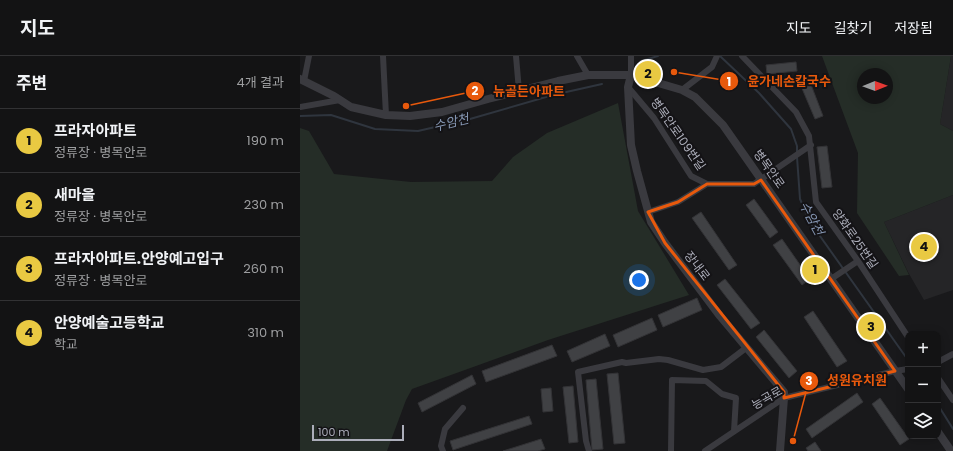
<!DOCTYPE html>
<html lang="ko">
<meta charset="utf-8">
<style>
:root{--surface:#131314;--page:#202022;--text:#f1f3f6;--muted:#9d9ea0;--line:#323234;--accent:#e9c942}
body{margin:0;font-family:Poppins,"Noto Sans KR",sans-serif;background:var(--page);color:var(--text)}
.controls{position:absolute;right:12px;bottom:12px;display:grid;overflow:hidden;border-radius:8px;box-shadow:0 2px 10px #0003}
.controls button{width:36px;height:36px;display:grid;place-items:center;padding:0;border:0;border-bottom:1px solid var(--line);background:var(--surface);color:var(--text);font:20px sans-serif}
.compass{position:absolute;left:557px;top:12px;width:36px;height:36px;border-radius:50%;background:var(--surface);box-shadow:0 2px 10px #0003;rotate:89deg}
.scale{position:absolute;left:12px;bottom:10px;width:92px;box-sizing:border-box;padding-left:4px;border:2px solid #acaeba;border-top:0;font-size:11px;line-height:14px;white-space:nowrap;color:#acaeba;-webkit-text-stroke:3px #141316;paint-order:stroke}
.you{position:absolute;left:339px;top:224px;width:14px;height:14px;margin:-10px;border:3px solid #fff;border-radius:50%;background:#1a73e8;box-shadow:0 0 0 6px #1a73e833}
.badge{display:grid;place-items:center;width:26px;height:26px;border-radius:50%;background:var(--accent);color:#111;font-size:13px;font-weight:700}
.pin{position:absolute;translate:-50% -50%;border:2px solid #fff;box-shadow:0 1px 4px #0006}
.list{margin:0;padding:0;list-style:none}
h2{display:flex;justify-content:space-between;align-items:center;height:52px;margin:0;padding:0 16px;font-size:17px}
h2 small{font-size:13px;font-weight:400;color:var(--muted)}
.list li{display:grid;grid-template-columns:26px 1fr auto;gap:12px;align-items:center;box-sizing:border-box;height:64px;padding:0 16px;border-top:1px solid var(--line)}
.list b{display:block;font-size:15px;white-space:nowrap}
.list p{margin:0;font-size:13px;white-space:nowrap;color:var(--muted)}
.list em{font-size:13px;font-style:normal;color:var(--muted)}
.icon{flex:none;width:22px;height:22px;fill:none;stroke:currentColor;stroke-width:2;stroke-linecap:round;stroke-linejoin:round}
.map{position:relative;flex:none;width:653px;height:395px;overflow:hidden}
header{display:flex;align-items:center;gap:24px;box-sizing:border-box;height:56px;padding:0 20px;background:var(--surface);border-bottom:1px solid var(--line)}
header strong{font-size:19px}
nav{display:flex;gap:22px;margin-inline-start:auto;font-size:14px}
main{display:flex}
aside{flex:1;background:var(--surface)}
.map>svg:first-child{display:block}
.built{fill:#252527}
.green{fill:#252d27;fill-rule:evenodd}
.lines{fill:none;stroke-linecap:round;stroke-linejoin:round}
.stream{stroke:#2f353e;stroke-width:2}
.building{fill:#404144;stroke:#333336}
.minor{stroke:#3a3a3f;stroke-width:6}
.tertiary{stroke:#3a3a3f;stroke-width:8}
.marked{fill:none;stroke:#e8590c;stroke-width:3;stroke-linejoin:round}
.labels{text-anchor:middle;stroke-width:4;stroke-linejoin:round;paint-order:stroke}
.street-label{font-size:12px;fill:#acaeba;stroke:#141316}
.water-label{font-size:13px;font-style:italic;fill:#8596b2;stroke:#141316}
.leader{fill:none;stroke:#e8590c;stroke-width:1.5}
.callout-dot{fill:#e8590c;stroke:#141316;stroke-width:1.5}
.mark-label{font-size:12px;text-anchor:middle;font-weight:bold;fill:#fff}
.callout-label{font-size:13px;text-anchor:middle;font-weight:bold;fill:#e8590c;stroke:#141316;stroke-width:4;stroke-linejoin:round;paint-order:stroke}
</style>
<header>
<strong>지도</strong>
<nav><a>지도</a><a>길찾기</a><a>저장됨</a></nav>
</header>
<main>
<aside>
<h2>주변<small>4개 결과</small></h2>
<ul class="list">
<li><span class="badge">1</span><div><b>프라자아파트</b><p>정류장 · 병목안로</p></div><em>190 m</em></li>
<li><span class="badge">2</span><div><b>새마을</b><p>정류장 · 병목안로</p></div><em>230 m</em></li>
<li><span class="badge">3</span><div><b>프라자아파트.안양예고입구</b><p>정류장 · 병목안로</p></div><em>260 m</em></li>
<li><span class="badge">4</span><div><b>안양예술고등학교</b><p>학교</p></div><em>310 m</em></li>
</ul>
</aside>
<div class="map">
<svg width="653" height="395" viewBox="0 0 653 395">
<rect width="100%" height="100%" fill="#19191b"/>
<path class="built" d="M 651,0 L 653,0 L 653,75 L 640,68 Z
M 653,139 L 653,234 L 624,244 L 608,216 L 584,166 Z"/>
<path class="green" d="M 522,0 L 651,0 L 640,68 L 653,75 L 653,139 L 584,166 L 609,219 L 599,220 L 557,157 L 558,97 ZM 563,18 L 587,18 L 587,42 L 563,42 Z
M 318,47 L 338,155 L 389,239 L 248,284 L 112,333 L 106,344 L 87,395 L 0,395 L 0,72 L 9,75 L 34,118 L 111,126 L 192,125 L 213,101 L 247,77 Z"/>
<g class="lines">
<path class="stream" d="M 420,0 L 459,37 L 491,73 L 497,90 L 497,96
M 341,5 L 358,0
M 0,60 L 31,59 L 75,73 L 118,75 L 170,63 L 253,39 L 302,28
M 497,101 L 500,143 L 510,166 L 608,304
M 638,349 L 653,373"/>
</g>
<path class="building" d="M 496,6 L 497,15 L 467,18 L 466,9 Z
M 510,26 L 523,60 L 515,63 L 501,30 Z
M 527,90 L 532,131 L 522,132 L 517,91 Z
M 454,143 L 478,176 L 470,182 L 446,149 Z
M 401,156 L 437,209 L 429,214 L 392,162 Z
M 482,183 L 510,223 L 502,229 L 473,189 Z
M 425,223 L 460,267 L 451,273 L 417,229 Z
M 397,242 L 402,254 L 363,271 L 358,259 Z
M 513,255 L 547,305 L 537,311 L 504,261 Z
M 352,262 L 357,274 L 318,291 L 313,279 Z
M 464,274 L 497,315 L 489,322 L 456,281 Z
M 305,278 L 310,290 L 272,306 L 267,295 Z
M 252,289 L 257,300 L 186,326 L 182,315 Z
M 318,317 L 325,387 L 314,388 L 307,318 Z
M 172,319 L 176,328 L 122,356 L 118,347 Z
M 296,323 L 303,393 L 292,394 L 286,324 Z
M 273,330 L 278,386 L 269,387 L 263,331 Z
M 251,332 L 253,355 L 243,356 L 241,333 Z
M 557,337 L 563,346 L 512,382 L 506,373 Z
M 580,342 L 609,383 L 600,389 L 572,348 Z
M 229,360 L 232,368 L 153,394 L 150,385 Z
M 241,383 L 245,393 L 238,395 L 203,395 Z
M 515,386 L 521,395 L 508,395 L 506,392 Z"/>
<g class="lines">
<path class="minor" d="M 83,0 L 86,59
M 216,0 L 219,35
M 277,0 L 288,19
M 442,0 L 496,56 L 509,80 L 516,146 L 558,205 L 608,281
M 331,19 L 331,0
M 4,25 L 9,0
M 328,31 L 354,62 L 391,120 L 407,128 L 454,128 L 511,89
M 382,34 L 412,11 L 417,0
M 0,51 L 40,44
M 348,156 L 378,146 L 407,128
M 531,223 L 558,205
M 638,306 L 653,298
M 638,322 L 653,344
M 143,395 L 141,390 L 145,373 L 163,352
M 289,395 L 286,385 L 278,316 L 322,306 L 326,307 L 359,303 L 368,304 L 403,314 L 421,311 L 446,292
M 371,395 L 372,324 L 406,325 L 422,338 L 436,342 L 434,375
M 405,395 L 484,342 L 595,315 L 608,313"/>
<path class="tertiary" d="M 331,19 L 328,31 L 331,89 L 337,115 L 351,166 L 365,187 L 420,260 L 484,336 L 484,342 L 480,395
M 0,23 L 34,40 L 51,51 L 86,59 L 110,60 L 142,56 L 188,43 L 258,25 L 288,19 L 331,19 L 382,34 L 395,41 L 423,69 L 608,333
M 638,376 L 651,395"/>
</g>
<path class="marked" d="M 461,124 L 595,315 L 484,342 L 484,336 L 365,187 L 348,156 L 378,146 L 407,128 L 454,128 Z"/>
<g class="labels">
<g class="street-label">
<text transform="translate(378 78) rotate(55)" y="4">병목안로109번길</text>
<text transform="translate(469 113) rotate(55)" y="4">병목안로</text>
<text transform="translate(555 183) rotate(55)" y="4">양화로25번길</text>
<text transform="translate(397 210) rotate(53)" y="4">장내로</text>
<text transform="translate(467 342) rotate(-30)" y="4">능곡로</text>
</g>
<g class="water-label">
<text transform="translate(151 66) rotate(-14)" y="5">수암천</text>
<text transform="translate(512 162) rotate(62)" y="5">수암천</text>
</g>
</g>
<path class="leader" d="M374 16L429 25M106 50L175 35M493 385L509 325"/>
<g class="callout-dot">
<circle cx="374" cy="16" r="4"/>
<circle cx="106" cy="50" r="4"/>
<circle cx="493" cy="385" r="4"/>
<circle cx="429" cy="25" r="10"/>
<circle cx="175" cy="35" r="10"/>
<circle cx="509" cy="325" r="10"/>
</g>
<g class="mark-label">
<text x="429" y="30">1</text>
<text x="175" y="39">2</text>
<text x="509" y="329">3</text>
</g>
<g class="callout-label">
<text x="489" y="30">윤가네손칼국수</text>
<text x="229" y="40">뉴골든아파트</text>
<text x="557" y="329">성원유치원</text>
</g>
</svg>
<div class="controls">
<button>+</button>
<button>−</button>
<button><svg class="icon" aria-label="layers" viewBox="0 0 24 24"><path d="M12 4l9 5-9 5-9-5zM3 14l9 5 9-5"/></svg></button>
</div>
<svg class="compass" viewBox="-18 -18 36 36"><path d="M0-13l5 13h-10z" fill="#e53935"/><path d="M0 13l5-13h-10z" fill="#9d9ea0"/></svg>
<div class="scale">100 m</div>
<div class="you"></div>
<div class="pin badge" style="left:515px;top:214px">1</div>
<div class="pin badge" style="left:348px;top:18px">2</div>
<div class="pin badge" style="left:571px;top:271px">3</div>
<div class="pin badge" style="left:624px;top:191px">4</div>
</div>
</main>
